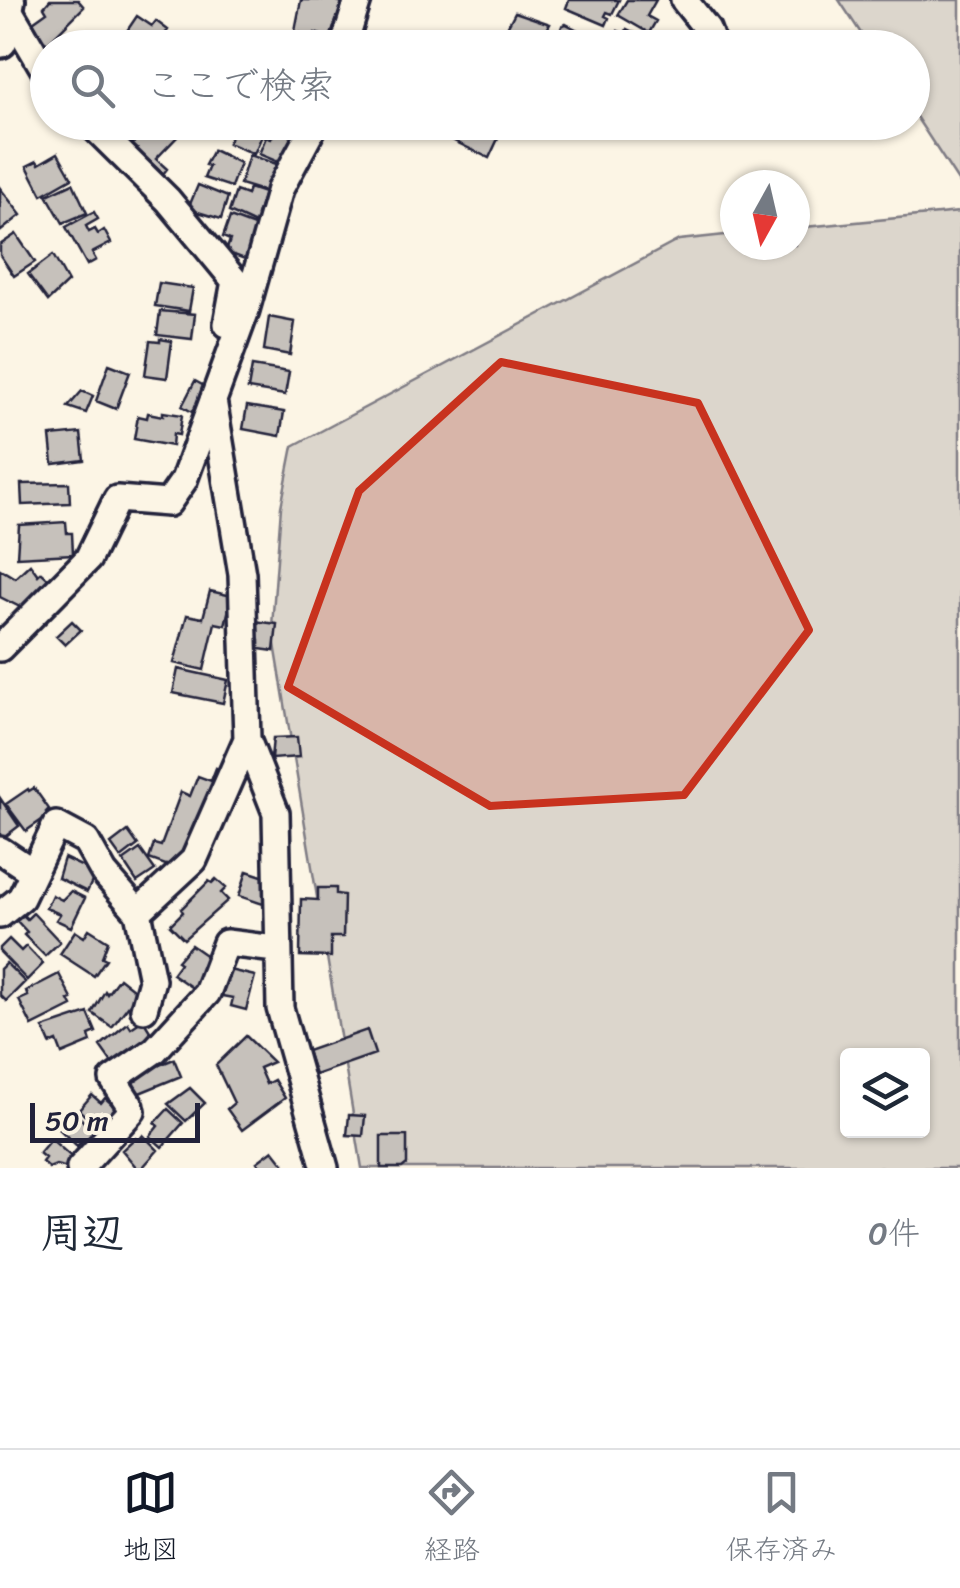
<!DOCTYPE html>
<html lang="ja">
<meta charset="utf-8">
<style>
:root{--surface:#fff;--page:#f6f6f7;--text:#1f2937;--muted:#747a83;--line:#e0e1e3;--accent:#111827}
body{margin:0;font-family:Sriracha,"Klee One",sans-serif;background:var(--page);color:var(--text)}
.controls{position:absolute;right:30px;bottom:30px;display:grid;overflow:hidden;border-radius:10px;box-shadow:0 2px 8px #0004}
.controls button{width:90px;height:90px;display:grid;place-items:center;padding:0;border:0;border-bottom:2px solid var(--line);background:var(--surface);color:var(--text);font:50px sans-serif}
.compass{position:absolute;left:720px;top:170px;width:90px;height:90px;border-radius:50%;background:var(--surface);box-shadow:0 2px 8px #0004;rotate:188deg}
.scale{position:absolute;left:30px;bottom:25px;width:170px;box-sizing:border-box;padding-left:10px;border:5px solid #22223b;border-top:0;font-size:28px;line-height:35px;white-space:nowrap;color:#22223b;-webkit-text-stroke:8px #fcf5e5;paint-order:stroke}
.list{margin:0;padding:0;list-style:none}
h2{display:flex;justify-content:space-between;align-items:center;height:130px;margin:0;padding:0 40px;font-size:42px}
h2 small{font-size:32px;font-weight:400;color:var(--muted)}
.icon{flex:none;width:55px;height:55px;fill:none;stroke:currentColor;stroke-width:2;stroke-linecap:round;stroke-linejoin:round}
.map{position:relative;flex:none;width:960px;height:1168px;overflow:hidden}
.search{position:absolute;background:var(--surface);box-shadow:0 2px 8px #0004;left:30px;right:30px;top:30px;height:110px;display:flex;align-items:center;gap:25px;box-sizing:border-box;padding:0 35px;border-radius:55px;color:var(--muted);font-size:38px}
.sheet{height:280px;background:var(--surface)}
nav{display:flex;justify-content:space-around;align-items:center;box-sizing:border-box;height:140px;border-top:2px solid var(--line);background:var(--surface);font-size:28px;color:var(--muted)}
nav a{display:grid;justify-items:center;gap:5px}
nav .on{color:var(--accent)}
.map>svg:first-child{display:block}
.green{fill:#dcd6cc;stroke:#7f7c84;stroke-width:2.5;fill-rule:evenodd}
.building{fill:#c6c1bb;stroke:#22223b;stroke-width:2.5}
.lines{fill:none;stroke-linecap:round;stroke-linejoin:round}
.minor-casing{stroke:#22223b;stroke-width:32}
.major-casing{stroke:#22223b;stroke-width:40}
.minor{stroke:#fcf5e5;stroke-width:25}
.major{stroke:#fcf5e5;stroke-width:32}
.marked{fill:#c8321e;fill-opacity:0.2;stroke:#c8321e;stroke-width:8;stroke-linejoin:round}
</style>
<div class="map">
<svg width="960" height="1168" viewBox="0 0 960 1168">
<rect width="100%" height="100%" fill="#fcf5e5"/>
<filter id="ink" filterUnits="userSpaceOnUse"><feTurbulence type="fractalNoise" baseFrequency=".01" numOctaves="2"/><feDisplacementMap in="SourceGraphic" scale="20" xChannelSelector="R" yChannelSelector="G"/><feConvolveMatrix kernelMatrix="1 2 1 2 8 2 1 2 1" color-interpolation-filters="sRGB"/></filter>
<g filter="url(#ink)">
<path class="green" d="M 839,0 L 960,0 L 960,184 L 913,112 L 912,48 L 870,47 Z
M 960,212 L 960,1168 L 362,1168 L 272,626 L 281,507 L 293,446 L 679,240 L 735,234 L 735,245 L 795,245 L 795,228 ZM 848,1056 L 922,1056 L 922,1130 L 848,1130 Z"/>
<path class="building" d="M 50,0 L 78,0 L 84,7 L 48,43 L 42,39 L 33,22 L 47,12 L 44,7 Z
M 301,0 L 335,0 L 343,3 L 330,38 L 315,33 L 313,38 L 295,31 Z
M 569,0 L 619,0 L 612,14 L 607,12 L 605,16 L 609,18 L 606,25 L 566,8 Z
M 627,0 L 656,0 L 647,16 L 656,21 L 649,33 L 618,15 Z
M 515,12 L 550,24 L 537,48 L 514,48 L 500,41 Z
M 137,16 L 152,26 L 156,21 L 168,30 L 155,48 L 120,48 L 118,44 Z
M 566,24 L 590,36 L 585,48 L 554,48 L 562,26 Z
M 627,29 L 651,41 L 647,48 L 604,48 L 610,35 L 615,38 L 618,31 L 625,34 Z
M 140,122 L 168,122 L 172,126 L 169,130 L 177,137 L 156,159 L 167,169 L 163,174 L 150,162 L 145,167 L 133,156 L 138,151 L 132,145 L 136,140 L 129,134 Z
M 241,122 L 262,122 L 266,126 L 254,154 L 228,143 L 236,125 L 239,126 Z
M 463,122 L 492,122 L 503,128 L 489,158 L 454,141 Z
M 278,124 L 297,133 L 283,164 L 259,154 L 266,137 L 271,139 Z
M 213,150 L 240,163 L 231,187 L 204,178 L 209,166 L 205,165 Z
M 58,153 L 72,178 L 42,195 L 27,166 L 37,161 L 39,164 Z
M 249,155 L 283,166 L 269,193 L 240,184 Z
M 73,183 L 87,213 L 63,223 L 47,195 Z
M 198,185 L 228,197 L 221,219 L 188,209 Z
M 0,188 L 21,215 L 1,231 L 0,229 Z
M 249,188 L 264,193 L 257,215 L 265,217 L 262,227 L 229,212 L 236,191 L 247,195 Z
M 94,212 L 98,219 L 86,226 L 89,232 L 95,229 L 98,234 L 104,230 L 111,243 L 92,253 L 96,260 L 87,265 L 66,227 Z
M 230,217 L 262,229 L 250,261 L 226,252 L 230,240 L 223,237 Z
M 16,234 L 35,262 L 14,276 L 0,255 L 0,245 Z
M 53,255 L 68,282 L 48,301 L 28,274 Z
M 159,283 L 193,288 L 189,311 L 155,306 Z
M 160,311 L 195,314 L 192,339 L 157,335 Z
M 269,317 L 295,322 L 290,355 L 264,350 Z
M 160,339 L 172,341 L 167,378 L 145,375 L 150,341 L 160,342 Z
M 109,364 L 130,372 L 116,409 L 96,401 Z
M 252,366 L 289,372 L 285,395 L 248,389 Z
M 195,381 L 206,387 L 192,412 L 182,406 Z
M 82,391 L 93,396 L 86,413 L 68,407 Z
M 247,406 L 284,412 L 280,436 L 243,429 Z
M 163,412 L 182,415 L 179,435 L 173,434 L 172,446 L 134,439 L 138,416 L 147,418 L 148,413 L 163,416 Z
M 81,433 L 84,460 L 53,464 L 50,436 Z
M 69,483 L 70,503 L 22,505 L 21,484 Z
M 66,522 L 67,533 L 72,533 L 73,554 L 17,557 L 19,525 Z
M 30,564 L 38,575 L 41,572 L 53,583 L 26,610 L 0,597 L 0,569 L 15,578 Z
M 210,591 L 232,596 L 225,625 L 215,623 L 204,670 L 174,663 L 187,615 L 203,618 Z
M 72,621 L 81,630 L 65,645 L 56,636 Z
M 255,621 L 277,624 L 274,651 L 259,649 L 259,640 L 253,640 Z
M 178,669 L 228,680 L 223,703 L 173,693 Z
M 297,737 L 299,757 L 271,759 L 273,738 Z
M 216,768 L 223,771 L 185,861 L 175,858 L 171,867 L 149,859 L 154,844 L 161,846 L 181,792 L 190,796 L 198,776 L 211,781 Z
M 34,788 L 49,809 L 46,812 L 49,815 L 26,831 L 6,804 L 28,789 L 29,791 Z
M 0,798 L 19,826 L 2,839 L 0,837 Z
M 128,831 L 138,845 L 121,858 L 111,844 Z
M 140,849 L 155,870 L 137,882 L 123,861 Z
M 64,858 L 96,873 L 87,892 L 58,878 Z
M 247,871 L 271,879 L 263,904 L 239,896 Z
M 216,879 L 226,888 L 221,893 L 228,900 L 184,939 L 170,925 L 183,912 L 181,909 L 209,881 L 212,883 Z
M 318,888 L 336,888 L 336,894 L 344,895 L 343,937 L 331,937 L 331,957 L 300,956 L 301,899 L 318,900 Z
M 71,891 L 85,898 L 71,927 L 56,920 L 60,914 L 46,908 L 52,895 L 62,900 Z
M 33,913 L 60,942 L 45,956 L 24,935 L 27,932 L 17,921 L 23,915 L 27,919 Z
M 89,929 L 108,941 L 102,957 L 106,959 L 94,976 L 60,954 L 75,931 L 84,937 Z
M 9,939 L 21,951 L 26,946 L 43,964 L 27,980 L 0,952 L 0,948 Z
M 191,945 L 214,961 L 194,989 L 172,974 L 180,963 L 177,961 Z
M 6,963 L 25,982 L 6,1001 L 0,995 L 0,969 Z
M 229,970 L 255,976 L 246,1010 L 231,1006 L 233,998 L 222,996 Z
M 59,974 L 72,999 L 69,1000 L 72,1006 L 32,1026 L 19,1000 L 28,996 L 26,991 Z
M 119,978 L 138,993 L 112,1027 L 92,1013 L 105,991 L 107,994 Z
M 88,1013 L 96,1032 L 89,1035 L 91,1042 L 62,1054 L 57,1041 L 50,1044 L 43,1028 Z
M 143,1020 L 153,1036 L 115,1067 L 100,1046 L 128,1023 L 131,1028 Z
M 367,1030 L 375,1054 L 315,1075 L 307,1051 Z
M 246,1036 L 273,1062 L 259,1068 L 266,1084 L 274,1080 L 285,1098 L 242,1130 L 227,1109 L 234,1103 L 216,1065 Z
M 174,1059 L 181,1076 L 137,1094 L 130,1077 Z
M 190,1088 L 205,1103 L 186,1121 L 168,1104 Z
M 92,1095 L 101,1103 L 105,1098 L 120,1111 L 101,1131 L 79,1110 Z
M 168,1109 L 183,1123 L 162,1147 L 150,1136 L 158,1126 L 155,1123 Z
M 75,1111 L 96,1137 L 86,1147 L 81,1142 L 77,1146 L 58,1128 Z
M 349,1115 L 365,1116 L 363,1136 L 347,1135 Z
M 143,1135 L 158,1150 L 142,1168 L 137,1168 L 122,1150 L 135,1138 L 139,1140 Z
M 381,1136 L 407,1136 L 407,1164 L 402,1168 L 381,1168 Z
M 51,1139 L 75,1160 L 68,1168 L 56,1165 L 49,1168 L 42,1162 L 45,1158 L 39,1153 Z
M 273,1150 L 287,1168 L 262,1168 L 257,1162 Z"/>
<g class="lines">
<g class="minor-casing">
<path id="minor" d="M 684,0 L 707,29 L 714,48
M 8,8 L 48,76
M 343,48 L 358,0
M 89,122 L 168,200 L 235,281 L 227,324
M 213,400 L 242,574 L 247,739 L 276,813 L 280,1008 L 325,1168
M 0,648 L 88,559 L 117,499 L 168,503 L 184,480 L 246,310 L 280,189 L 316,122
M 0,850 L 33,872
M 138,912 L 194,860 L 247,739
M 0,915 L 21,898 L 56,825 L 86,841 L 104,873 L 138,912 L 152,980 L 144,1009
M 131,1107 L 113,1079 L 155,1050 L 207,993 L 226,943 L 276,949
M 80,1168 L 132,1111"/>
</g>
<g class="major-casing">
<path id="major" d="M 0,41 L 8,0"/>
</g>
<use href="#minor" class="minor"/>
<use href="#major" class="major"/>
</g>
</g>
<path class="marked" d="M 501,362 L 698,403 L 809,630 L 684,795 L 490,806 L 288,687 L 359,491 Z"/>
</svg>
<div class="controls">
<button><svg class="icon" aria-label="layers" viewBox="0 0 24 24"><path d="M12 4l9 5-9 5-9-5zM3 14l9 5 9-5"/></svg></button>
</div>
<svg class="compass" viewBox="-18 -18 36 36"><path d="M0-13l5 13h-10z" fill="#e53935"/><path d="M0 13l5-13h-10z" fill="#747a83"/></svg>
<div class="scale">50 m</div>
<div class="search"><svg class="icon" aria-label="search" viewBox="0 0 24 24"><circle cx="10" cy="10" r="6"/><path d="M15 15l6 6"/></svg>ここで検索</div>
</div>
<section class="sheet">
<h2>周辺<small>0件</small></h2>
<ul class="list">
</ul>
</section>
<nav>
<a class="on"><svg class="icon" aria-label="map" viewBox="0 0 24 24"><path d="M3 6l6-2 6 2 6-2v14l-6 2-6-2-6 2zM9 4v14M15 6v14"/></svg>地図</a>
<a><svg class="icon" aria-label="directions" viewBox="0 0 24 24"><path d="M12 3l9 9-9 9-9-9zM9 14v-3h6M13 9l2 2-2 2"/></svg>経路</a>
<a><svg class="icon" aria-label="saved" viewBox="0 0 24 24"><path d="M7 4h10v16l-5-4-5 4z"/></svg>保存済み</a>
</nav>
